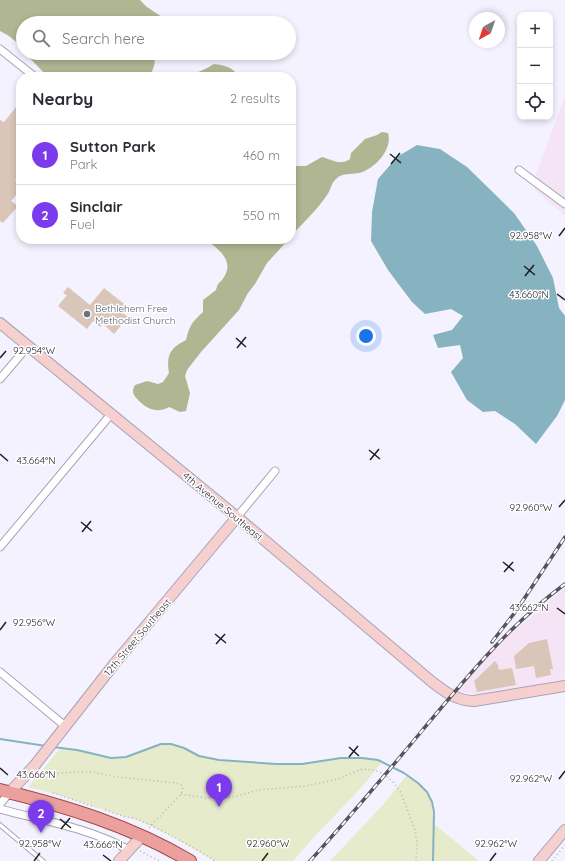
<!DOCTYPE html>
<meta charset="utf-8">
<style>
:root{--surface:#fff;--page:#f2f2f3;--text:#2b2b33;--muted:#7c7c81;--line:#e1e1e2;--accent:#7c3aed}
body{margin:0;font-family:Quicksand,sans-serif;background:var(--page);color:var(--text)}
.controls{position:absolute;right:12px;top:12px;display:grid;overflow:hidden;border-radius:8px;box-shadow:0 2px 6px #0003}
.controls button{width:36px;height:36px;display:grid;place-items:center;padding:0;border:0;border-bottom:1px solid var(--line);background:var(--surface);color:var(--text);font:20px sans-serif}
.compass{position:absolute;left:469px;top:12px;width:36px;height:36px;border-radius:50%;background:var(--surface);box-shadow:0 2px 6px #0003;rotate:220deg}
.you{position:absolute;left:366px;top:336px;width:14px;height:14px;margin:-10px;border:3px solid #fff;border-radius:50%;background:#1a73e8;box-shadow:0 0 0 6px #1a73e833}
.badge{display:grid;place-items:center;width:26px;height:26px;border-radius:50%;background:var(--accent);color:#fff;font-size:13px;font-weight:700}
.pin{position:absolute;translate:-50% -33px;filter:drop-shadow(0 1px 2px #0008)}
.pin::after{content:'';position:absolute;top:21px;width:14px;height:12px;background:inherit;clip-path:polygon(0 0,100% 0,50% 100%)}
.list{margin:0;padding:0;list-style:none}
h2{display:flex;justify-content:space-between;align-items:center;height:52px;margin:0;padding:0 16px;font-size:17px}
h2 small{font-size:13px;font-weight:400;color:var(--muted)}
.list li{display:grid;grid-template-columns:26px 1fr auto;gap:12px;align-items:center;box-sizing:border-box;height:60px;padding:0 16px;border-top:1px solid var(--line)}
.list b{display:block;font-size:15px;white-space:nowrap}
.list p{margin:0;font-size:13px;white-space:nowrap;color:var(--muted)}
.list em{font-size:13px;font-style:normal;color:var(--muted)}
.icon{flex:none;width:22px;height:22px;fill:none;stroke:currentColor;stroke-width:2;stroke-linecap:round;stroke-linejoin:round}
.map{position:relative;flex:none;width:565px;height:861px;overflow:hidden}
.search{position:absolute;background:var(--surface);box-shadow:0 2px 6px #0003;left:16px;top:16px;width:280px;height:44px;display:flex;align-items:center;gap:10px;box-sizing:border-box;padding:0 14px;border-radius:22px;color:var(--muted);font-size:15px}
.panel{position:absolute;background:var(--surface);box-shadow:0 2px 6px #0003;left:16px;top:72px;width:280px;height:172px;border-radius:16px}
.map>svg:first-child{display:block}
.industrial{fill:#f5e4f6}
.green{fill:#e5ebcb}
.forest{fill:#b0b692}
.water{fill:#87b2bf}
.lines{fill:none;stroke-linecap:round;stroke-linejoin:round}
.stream{stroke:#87b2bf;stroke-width:2}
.building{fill:#dac5b9}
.lane-casing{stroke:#a8a2b6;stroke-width:5.5}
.street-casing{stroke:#a8a2b6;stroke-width:9}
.secondary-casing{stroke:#a8a2b6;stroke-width:12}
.primary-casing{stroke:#9c4a4a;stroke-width:14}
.path{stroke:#b5b3be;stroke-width:1.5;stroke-dasharray:1 3;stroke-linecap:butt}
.lane{stroke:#fff;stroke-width:3.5}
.street{stroke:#fff;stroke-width:7}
.secondary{stroke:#f5d0cf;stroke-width:10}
.primary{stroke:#eba09e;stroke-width:12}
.rail-casing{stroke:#55535b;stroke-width:3.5}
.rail{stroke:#fff;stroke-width:2;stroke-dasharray:6;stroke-linecap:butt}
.ticks{fill:none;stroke:#211f26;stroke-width:1.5}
.worship-dot{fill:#6b7280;stroke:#fff;stroke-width:1.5}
.labels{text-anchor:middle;stroke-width:3;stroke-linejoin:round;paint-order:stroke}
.worship-label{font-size:10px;fill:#5b616d;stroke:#fff;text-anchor:start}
.street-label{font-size:10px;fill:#211f26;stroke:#fff}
.ticks-label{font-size:10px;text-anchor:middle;fill:#211f26;stroke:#fff;stroke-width:3;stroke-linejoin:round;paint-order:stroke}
</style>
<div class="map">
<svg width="565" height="861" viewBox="0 0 565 861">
<rect width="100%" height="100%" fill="#f5f2ff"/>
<path class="industrial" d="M 565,96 L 565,216 L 535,190 L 535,177 Z
M 565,588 L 565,679 L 482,695 L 455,691 L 484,656 Z"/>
<path class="green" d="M 161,744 C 180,744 184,751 201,756 C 226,763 262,764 289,764 C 314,764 360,751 382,762 C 355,798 321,827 293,861 L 215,861 L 171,836 L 136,819 L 122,816 L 59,795 L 28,787 L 60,749 L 77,750 L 111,758 L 126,757 Z
M 407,775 C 427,788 434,799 433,823 L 479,861 L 330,861 L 382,806 Z"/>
<path class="forest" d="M 0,0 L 140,0 L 147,7 L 171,23 L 23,23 L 23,51 C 17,41 10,36 0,31 Z
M 25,53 L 152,53 C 156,60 155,64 152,71 L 155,77 L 48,77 Z
M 214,64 C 224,65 234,67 238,77 L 177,77 C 182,74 184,75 189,74 C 198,73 206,69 214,64 Z
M 382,132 L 388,133 C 393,149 375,169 359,173 C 350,175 343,172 336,179 C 331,183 331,190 327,195 C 317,210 303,223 291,236 L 291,166 L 306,166 L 322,157 C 333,160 340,166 350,159 L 351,153 L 365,139 L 377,135 Z
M 205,239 L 289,239 L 267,263 L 255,284 L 248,293 L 239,310 L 201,352 L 187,370 L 185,376 L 190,393 L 186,411 L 180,412 L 169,407 C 158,413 149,410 140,402 C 137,399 133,395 133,391 C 133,389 134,387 135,385 L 147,381 L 158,384 L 163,382 L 169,373 C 166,355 170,348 186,340 C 189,326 192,322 203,312 L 203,300 L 216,290 C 218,281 220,284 224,277 C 235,260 217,248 205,239 Z"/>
<path class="water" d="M 417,145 L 440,149 L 467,167 L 514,213 L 537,246 L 553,278 L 559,308 L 565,316 L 565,400 L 557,416 L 536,444 L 515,424 L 495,411 L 483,412 L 467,400 L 451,372 L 463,358 L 460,345 L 438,348 L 433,335 L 452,330 L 463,316 L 451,309 L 425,314 L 412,302 L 388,270 L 371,241 L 372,212 L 378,179 L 397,157 Z"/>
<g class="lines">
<path class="stream" d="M 0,739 L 46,746
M 53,747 L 77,750 L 111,758 L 126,757 L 161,744 L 171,744 L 184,748 L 199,756 L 219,760 L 276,764 L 302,764 L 341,758 L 362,758 L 378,760 L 404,773 L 418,783 L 427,792 L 432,802 L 434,812 L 433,861"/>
</g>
<path class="building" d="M 21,101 L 21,163 L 18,167 L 21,169 L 21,172 L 15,180 L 21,185 L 21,189 L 11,201 L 18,206 L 3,223 L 0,221 L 0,120 L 4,122 Z
M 68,287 L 90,305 L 104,288 L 128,307 L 123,313 L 128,317 L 114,334 L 103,324 L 100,327 L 93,321 L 87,329 L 58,306 L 67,295 L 63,293 Z
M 547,639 L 553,669 L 550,669 L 551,675 L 536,678 L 534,666 L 516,669 L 514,656 L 529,643 Z
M 495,661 L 498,665 L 499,670 L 512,668 L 516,685 L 477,692 L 474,681 Z"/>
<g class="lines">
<g class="lane-casing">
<path id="lane" d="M 0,825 L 43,861"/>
</g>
<g class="street-casing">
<path id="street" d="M 0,49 L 35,77
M 519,170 L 565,204
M 0,379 L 28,346
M 237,517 L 275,471
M 0,547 L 112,413
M 0,672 L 65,726
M 0,804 L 10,792
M 0,809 C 44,821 89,828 129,850"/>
</g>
<g class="secondary-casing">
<path id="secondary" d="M 0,323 L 237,517 L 431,681 C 444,691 456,701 474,701 L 565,686
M 10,792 L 35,765 L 115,663 L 237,517
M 119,861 L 142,836
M 539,861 L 565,830"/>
</g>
<g class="primary-casing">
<path id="primary" d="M 0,790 C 66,806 131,826 190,861"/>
</g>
<path class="path" d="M 38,775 L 75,772 L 92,772 L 118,777 L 176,783 L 181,785 L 183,787 L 181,794 L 149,828
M 53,793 L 95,807
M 181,794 L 206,798 L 234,797 L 258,790 L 306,786 L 338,779 L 362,769 L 375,770 L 384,774 L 394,783 L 400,791 L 415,830 L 417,843 L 416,861
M 105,810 L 122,816 L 136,819 L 151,825 L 196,849 L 215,861
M 140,851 L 160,861
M 552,861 L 565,845"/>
<use href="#lane" class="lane"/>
<use href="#street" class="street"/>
<use href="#secondary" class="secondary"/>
<use href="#primary" class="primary"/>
<g class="rail-casing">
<path id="rail" d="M 492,642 L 516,611 L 565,537
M 310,861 C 348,819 385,775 421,732 C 466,678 508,626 565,584"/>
</g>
<use href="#rail" class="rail"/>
</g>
<path class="ticks" d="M 390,154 L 401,163M 391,164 L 400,153M 559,236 L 565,228M 524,266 L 535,275M 525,276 L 534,265M 557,294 L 565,300M 236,338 L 246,347M 237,348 L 246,337M 0,358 L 6,351M 369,450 L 380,459M 0,454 L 8,461M 370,460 L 379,449M 559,507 L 565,500M 81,522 L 92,531M 82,532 L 91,521M 503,562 L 514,571M 504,572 L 513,562M 557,608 L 565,614M 0,630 L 6,622M 215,634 L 226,643M 216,644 L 225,634M 349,747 L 359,756M 349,757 L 358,746M 0,768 L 8,775M 559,779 L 565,771M 60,819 L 71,828M 61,829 L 70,818M 103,855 L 111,861M 34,861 L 40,853M 262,861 L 268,853M 490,861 L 496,853"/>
<circle class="worship-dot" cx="87" cy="314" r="4"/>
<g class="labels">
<g class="worship-label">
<text x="95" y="312">Bethlehem Free<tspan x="95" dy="12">Methodist Church</tspan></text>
</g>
<g class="street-label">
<text transform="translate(223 506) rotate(40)" y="4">4th Avenue Southeast</text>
<text transform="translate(137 637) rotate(-50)" y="4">12th Street Southeast</text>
</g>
</g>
<g class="ticks-label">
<text x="531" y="239">92.958°W</text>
<text x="529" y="298">43.660°N</text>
<text x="34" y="354">92.954°W</text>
<text x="36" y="464">43.664°N</text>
<text x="531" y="511">92.960°W</text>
<text x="529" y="611">43.662°N</text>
<text x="34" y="626">92.956°W</text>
<text x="36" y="778">43.666°N</text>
<text x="531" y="782">92.962°W</text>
<text x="40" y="847">92.958°W</text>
<text x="268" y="847">92.960°W</text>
<text x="496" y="847">92.962°W</text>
<text x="103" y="848">43.666°N</text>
</g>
</svg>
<div class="controls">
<button>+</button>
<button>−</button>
<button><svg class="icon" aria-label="locate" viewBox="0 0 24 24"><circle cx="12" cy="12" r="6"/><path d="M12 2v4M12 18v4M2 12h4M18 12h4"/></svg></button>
</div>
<svg class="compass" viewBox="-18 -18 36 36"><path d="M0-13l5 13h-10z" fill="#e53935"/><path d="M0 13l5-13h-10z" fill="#7c7c81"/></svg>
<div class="you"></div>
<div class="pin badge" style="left:219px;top:807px">1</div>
<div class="pin badge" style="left:41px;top:833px">2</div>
<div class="search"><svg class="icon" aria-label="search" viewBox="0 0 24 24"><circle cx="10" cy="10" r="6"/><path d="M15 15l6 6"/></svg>Search here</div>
<section class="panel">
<h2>Nearby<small>2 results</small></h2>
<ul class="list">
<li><span class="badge">1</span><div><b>Sutton Park</b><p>Park</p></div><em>460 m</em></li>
<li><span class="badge">2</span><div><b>Sinclair</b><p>Fuel</p></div><em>550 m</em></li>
</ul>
</section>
</div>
